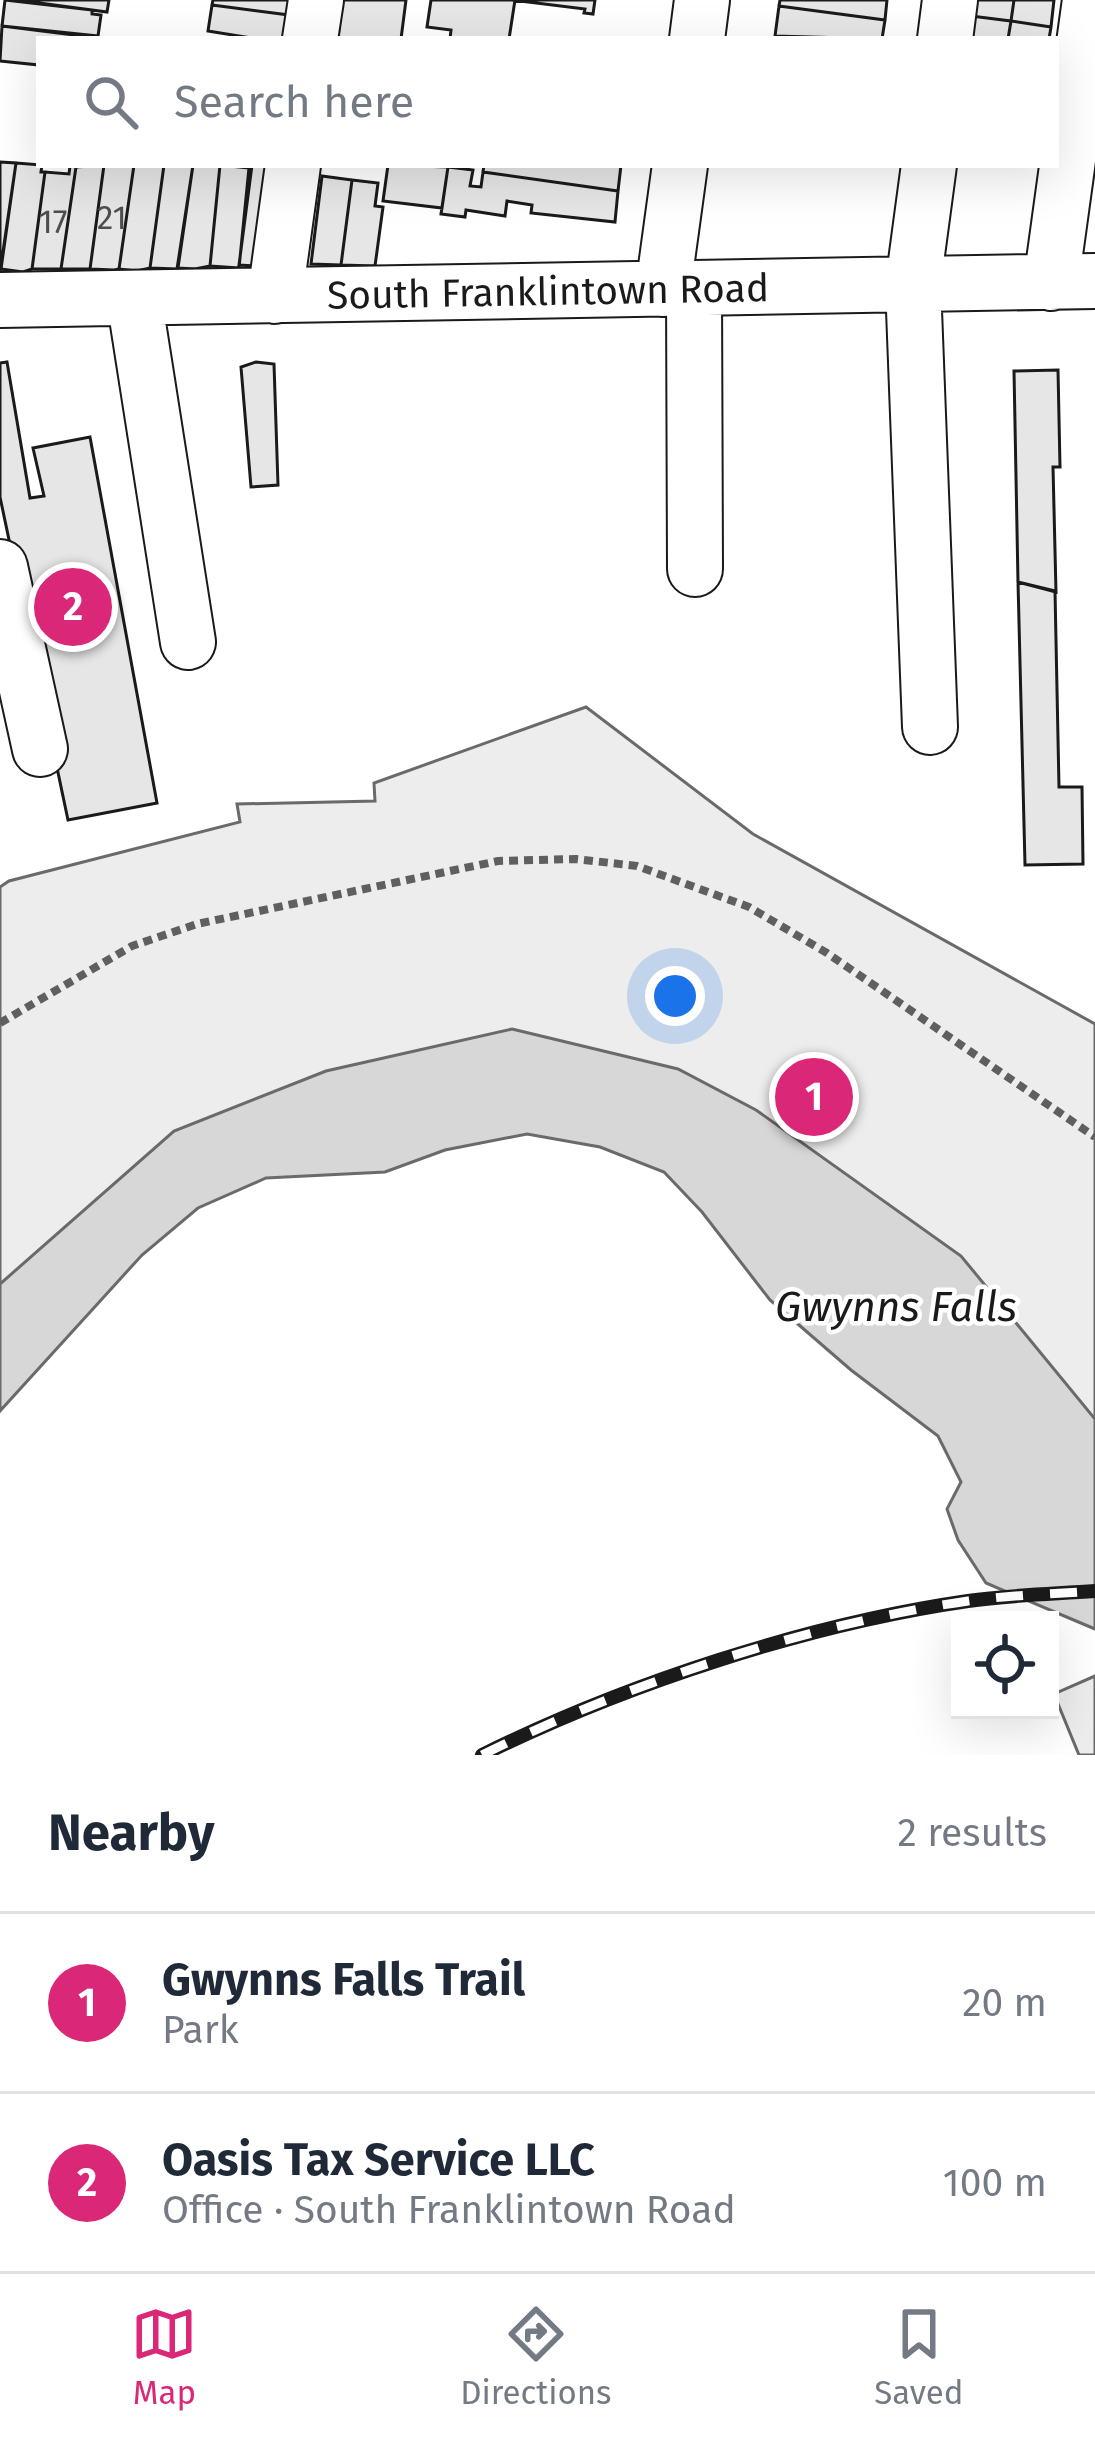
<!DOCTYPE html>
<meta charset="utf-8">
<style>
:root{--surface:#fff;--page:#f2f2f3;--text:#1f2937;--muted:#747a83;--line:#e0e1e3;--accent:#db2777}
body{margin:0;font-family:"Fira Sans",sans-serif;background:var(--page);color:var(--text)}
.controls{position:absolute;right:36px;bottom:36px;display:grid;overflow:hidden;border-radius:0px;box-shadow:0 12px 48px #0002}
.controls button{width:108px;height:108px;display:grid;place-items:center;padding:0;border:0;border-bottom:3px solid var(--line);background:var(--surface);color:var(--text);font:60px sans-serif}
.you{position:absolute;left:675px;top:996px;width:42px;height:42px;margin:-30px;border:9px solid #fff;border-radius:50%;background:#1a73e8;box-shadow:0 0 0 18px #1a73e833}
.badge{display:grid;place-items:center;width:78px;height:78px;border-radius:50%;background:var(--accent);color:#fff;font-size:39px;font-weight:700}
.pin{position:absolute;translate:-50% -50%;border:6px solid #fff;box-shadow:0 3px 12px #0006}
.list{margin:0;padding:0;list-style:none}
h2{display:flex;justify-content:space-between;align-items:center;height:156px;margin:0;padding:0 48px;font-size:51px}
h2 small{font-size:39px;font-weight:400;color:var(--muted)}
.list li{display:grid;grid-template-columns:78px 1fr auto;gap:36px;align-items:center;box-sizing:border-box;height:180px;padding:0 48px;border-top:3px solid var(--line)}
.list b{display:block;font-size:45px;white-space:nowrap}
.list p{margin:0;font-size:39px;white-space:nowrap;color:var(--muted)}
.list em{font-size:39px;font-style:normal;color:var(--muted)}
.icon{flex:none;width:66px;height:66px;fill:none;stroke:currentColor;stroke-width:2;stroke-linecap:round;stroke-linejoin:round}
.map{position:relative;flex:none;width:1095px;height:1755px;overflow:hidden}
.search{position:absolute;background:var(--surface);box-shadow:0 12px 48px #0002;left:36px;right:36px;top:36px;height:132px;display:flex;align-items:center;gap:30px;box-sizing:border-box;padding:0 42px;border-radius:0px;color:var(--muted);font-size:45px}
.sheet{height:516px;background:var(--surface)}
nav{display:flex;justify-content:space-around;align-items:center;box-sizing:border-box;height:168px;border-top:3px solid var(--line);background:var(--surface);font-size:33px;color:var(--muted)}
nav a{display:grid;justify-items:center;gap:6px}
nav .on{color:var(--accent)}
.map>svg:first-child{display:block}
.built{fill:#ededed;stroke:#6a6a6a;stroke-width:3}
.water{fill:#d7d7d7;stroke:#6a6a6a;stroke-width:3}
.building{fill:#e6e6e6;stroke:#1a1a1a;stroke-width:3}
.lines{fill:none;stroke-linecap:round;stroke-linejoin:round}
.minor-casing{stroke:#1a1a1a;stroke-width:58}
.path{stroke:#5f5f5f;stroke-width:8;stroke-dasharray:9 6;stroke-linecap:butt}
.minor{stroke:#fff;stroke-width:54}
.rail-casing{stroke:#1a1a1a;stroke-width:14}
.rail{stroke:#fff;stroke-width:9;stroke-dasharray:27;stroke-linecap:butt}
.labels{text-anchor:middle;stroke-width:9;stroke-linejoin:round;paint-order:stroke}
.number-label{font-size:33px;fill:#4d4d4d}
.street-label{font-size:39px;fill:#1a1a1a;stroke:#fff}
.water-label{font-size:42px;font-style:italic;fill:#1a1a1a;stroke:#fff}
</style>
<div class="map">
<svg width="1095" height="1755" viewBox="0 0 1095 1755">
<rect width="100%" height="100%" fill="#fff"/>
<path class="built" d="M 586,707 L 753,834 L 1095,1024 L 1095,1488 L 582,1101 L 163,1189 L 0,1348 L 0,887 L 9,881 L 240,822 L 237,804 L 375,801 L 374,783 Z
M 1095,1676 L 1095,1755 L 1079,1755 L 1054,1694 Z"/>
<path class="water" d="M 512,1029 L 678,1069 L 756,1110 L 961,1256 L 1095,1419 L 1095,1629 L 986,1583 L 958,1540 L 947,1509 L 961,1482 L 938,1436 L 851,1370 L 770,1300 L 702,1212 L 664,1172 L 600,1147 L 527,1134 L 445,1150 L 385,1172 L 266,1178 L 198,1208 L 142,1255 L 0,1411 L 0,1284 L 174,1131 L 326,1071 Z"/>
<path class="building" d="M 5,0 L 92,10 L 92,14 L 101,15 L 98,36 L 2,26 Z
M 17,0 L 109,0 L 107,12 Z
M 213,0 L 300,0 L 297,16 L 212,5 Z
M 342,0 L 406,0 L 401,39 L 338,38 Z
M 431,0 L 515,0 L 509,39 L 450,39 L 451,30 L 427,27 Z
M 512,0 L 595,0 L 593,14 L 584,13 L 585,9 Z
M 780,0 L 887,0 L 885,20 L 779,6 Z
M 973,0 L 1014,0 L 1011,21 L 971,16 Z
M 1014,0 L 1054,0 L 1051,27 L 1011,21 Z
M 212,5 L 297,16 L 294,39 L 258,39 L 208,31 Z
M 779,6 L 885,20 L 882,39 L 775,36 Z
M 971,16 L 1011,21 L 1008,39 L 967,39 Z
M 1011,21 L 1051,27 L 1049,39 L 1008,39 Z
M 2,26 L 90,37 L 39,39 L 39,65 L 0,61 Z
M 0,162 L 16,163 L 0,272 Z
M 16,163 L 42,165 L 41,172 L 45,172 L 32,269 L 23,272 L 1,269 Z
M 104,165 L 134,165 L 119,269 L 114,270 L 90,269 Z
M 104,165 L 90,269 L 61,269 L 76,167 Z
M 134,165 L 164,165 L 150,268 L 137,271 L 119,269 Z
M 164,165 L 193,165 L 177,269 L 150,268 Z
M 193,165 L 220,165 L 210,266 L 195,269 L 178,268 Z
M 220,165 L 249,168 L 239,268 L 210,266 Z
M 252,165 L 279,165 L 270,267 L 239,265 Z
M 388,165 L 448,167 L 442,208 L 383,201 Z
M 484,165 L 621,165 L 618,191 L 483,172 Z
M 70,166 L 76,167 L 61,269 L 32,269 L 45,172 L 69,174 Z
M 448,167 L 473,170 L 470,186 L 481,187 L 483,172 L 618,191 L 615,222 L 531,213 L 532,205 L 507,201 L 505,216 L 466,210 L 465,217 L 441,214 Z
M 322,176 L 352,180 L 341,265 L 311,264 Z
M 352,180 L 378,183 L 375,206 L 383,207 L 375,266 L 341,265 Z
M 7,362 L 30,498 L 44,496 L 33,448 L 90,437 L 157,803 L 68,820 L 0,497 L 0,363 Z
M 256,362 L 274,364 L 278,485 L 251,487 L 241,367 Z
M 1058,370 L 1060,467 L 1053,467 L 1056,592 L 1018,582 L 1014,371 Z
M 1018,582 L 1055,591 L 1059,787 L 1082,787 L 1083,864 L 1025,865 Z"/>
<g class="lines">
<g class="minor-casing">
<path id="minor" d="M 310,39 L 316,0
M 697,39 L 702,0
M 945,39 L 950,0
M 929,165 L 913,284 L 930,727
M 1051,283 L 1090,0
M 694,288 L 695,569
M 663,289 L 680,165
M 275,296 L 293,165
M 134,298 L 188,642
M 0,300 L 1095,281
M 0,567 L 40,749"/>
</g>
<path class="path" d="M 0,1023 L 132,946 L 197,924 L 498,861 L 576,859 L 637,866 L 749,907 L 827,953 L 1095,1137"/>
<use href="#minor" class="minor"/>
<g class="rail-casing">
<path id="rail" d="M 482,1755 C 626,1684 808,1624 968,1601 C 1009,1595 1053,1594 1095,1591"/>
</g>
<use href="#rail" class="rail"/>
</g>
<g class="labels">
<g class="number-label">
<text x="112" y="229">21</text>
<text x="53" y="233">17</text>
</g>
<g class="street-label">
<text transform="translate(548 291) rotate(-1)" y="14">South Franklintown Road</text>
</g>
<g class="water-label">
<text x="896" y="1321">Gwynns Falls</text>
</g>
</g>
</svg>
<div class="controls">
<button><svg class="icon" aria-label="locate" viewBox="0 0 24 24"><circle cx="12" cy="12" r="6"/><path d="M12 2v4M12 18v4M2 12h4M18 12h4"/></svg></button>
</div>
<div class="you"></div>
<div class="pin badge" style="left:814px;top:1097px">1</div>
<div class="pin badge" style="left:73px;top:607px">2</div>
<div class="search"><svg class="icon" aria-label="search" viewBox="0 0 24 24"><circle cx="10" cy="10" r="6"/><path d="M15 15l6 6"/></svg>Search here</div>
</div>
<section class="sheet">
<h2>Nearby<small>2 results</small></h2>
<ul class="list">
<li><span class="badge">1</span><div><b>Gwynns Falls Trail</b><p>Park</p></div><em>20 m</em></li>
<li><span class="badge">2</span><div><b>Oasis Tax Service LLC</b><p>Office · South Franklintown Road</p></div><em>100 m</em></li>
</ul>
</section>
<nav>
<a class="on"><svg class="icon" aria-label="map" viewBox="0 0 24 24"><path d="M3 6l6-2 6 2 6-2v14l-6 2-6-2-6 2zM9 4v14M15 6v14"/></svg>Map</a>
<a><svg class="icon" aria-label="directions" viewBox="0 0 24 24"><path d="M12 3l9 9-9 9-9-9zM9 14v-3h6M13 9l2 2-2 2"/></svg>Directions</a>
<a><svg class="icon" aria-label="saved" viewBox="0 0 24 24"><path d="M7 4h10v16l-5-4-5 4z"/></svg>Saved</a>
</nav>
